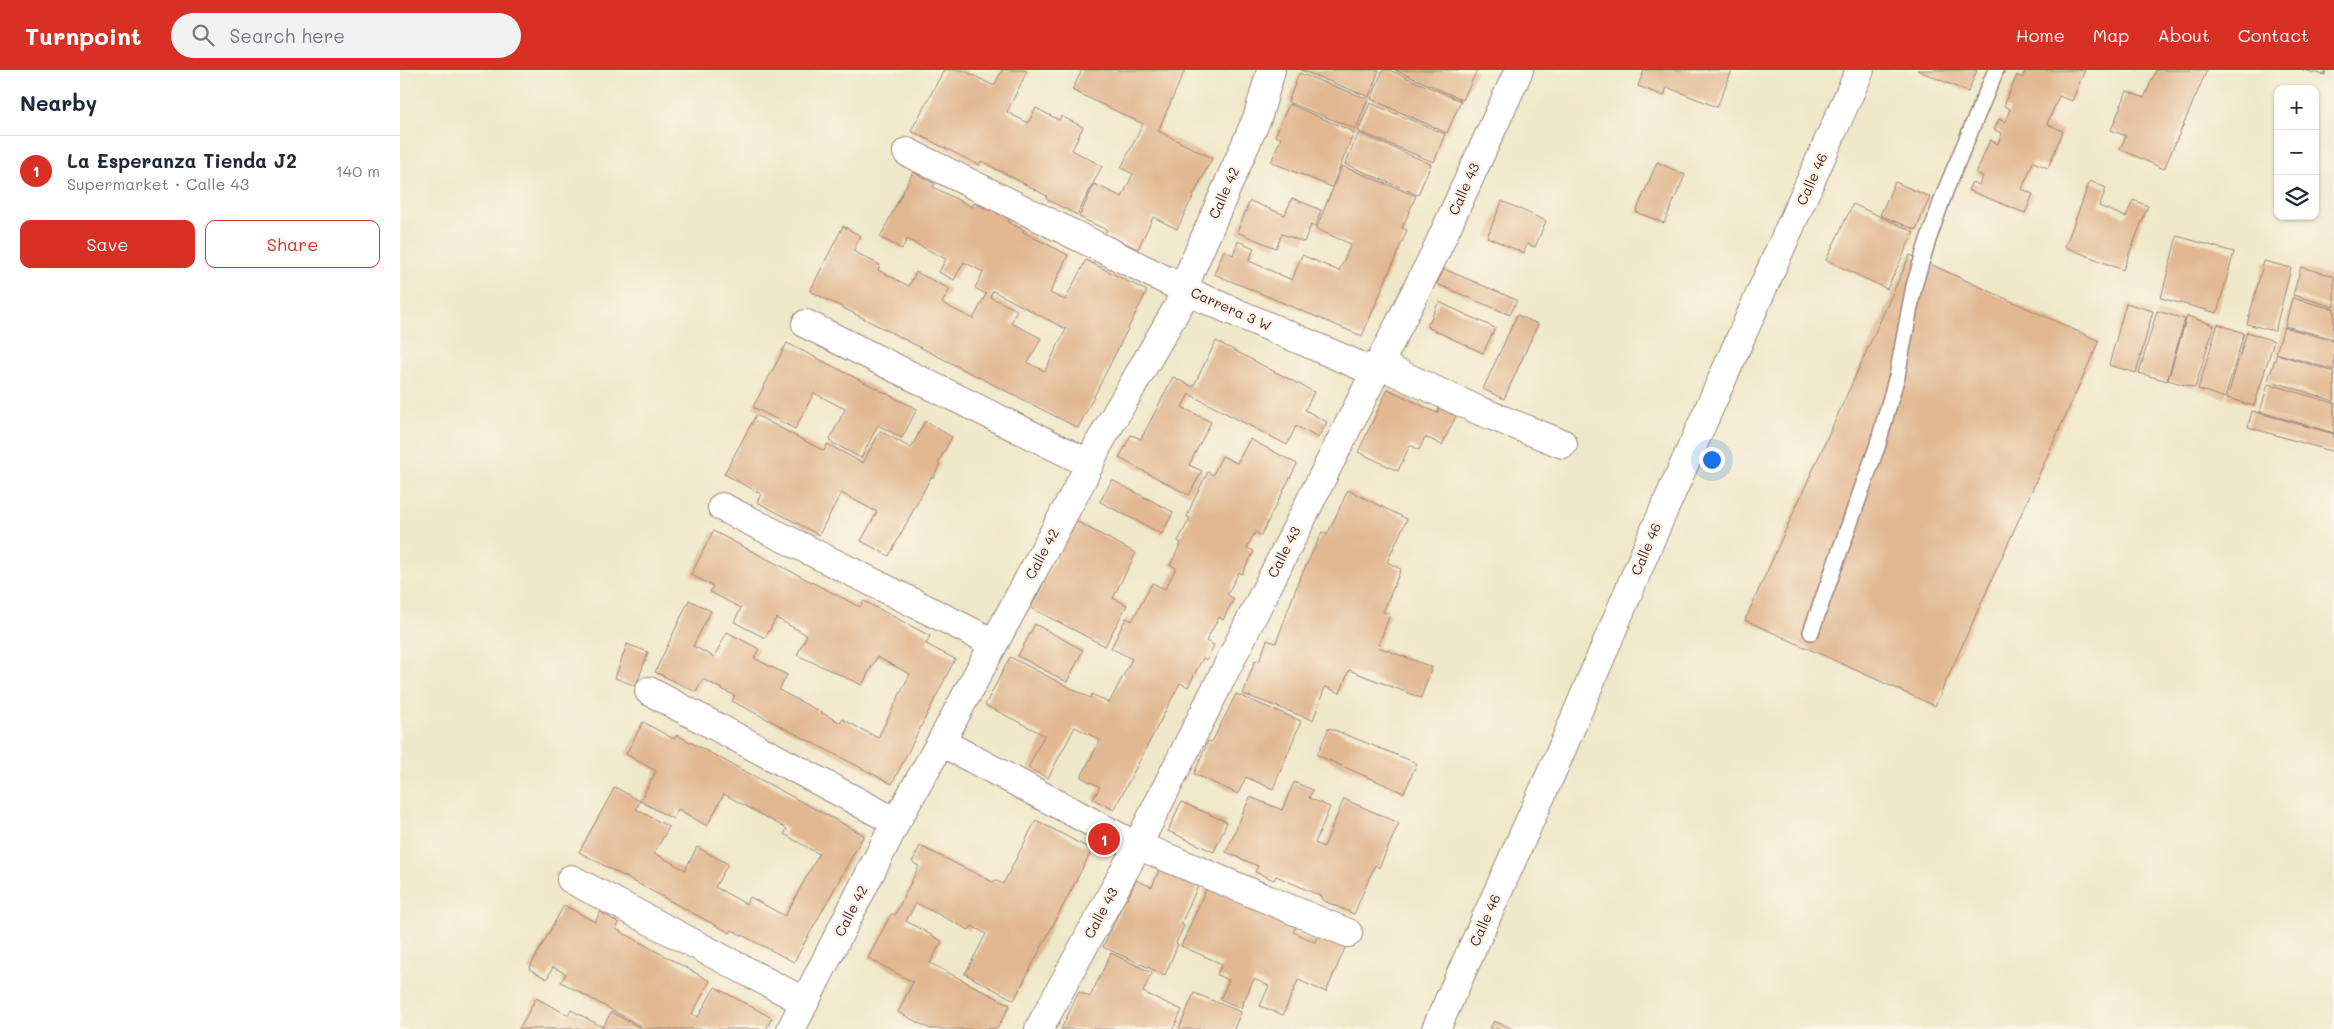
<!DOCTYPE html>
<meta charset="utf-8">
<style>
:root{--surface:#fff;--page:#f2f2f3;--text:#1f2937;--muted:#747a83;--line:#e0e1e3;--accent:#d93025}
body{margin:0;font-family:Mali,sans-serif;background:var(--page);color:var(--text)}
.controls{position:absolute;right:15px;top:15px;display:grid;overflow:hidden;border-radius:10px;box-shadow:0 1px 4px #0004}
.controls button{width:45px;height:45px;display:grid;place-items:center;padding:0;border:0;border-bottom:1px solid var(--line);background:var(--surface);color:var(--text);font:25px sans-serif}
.you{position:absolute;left:1311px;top:389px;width:18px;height:18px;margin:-12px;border:4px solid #fff;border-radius:50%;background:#1a73e8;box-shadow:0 0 0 8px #1a73e833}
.badge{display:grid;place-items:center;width:32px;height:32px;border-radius:50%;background:var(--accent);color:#fff;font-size:16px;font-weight:700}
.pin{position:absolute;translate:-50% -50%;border:2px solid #fff;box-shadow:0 1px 5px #0006}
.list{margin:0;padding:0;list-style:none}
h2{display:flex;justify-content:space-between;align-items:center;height:65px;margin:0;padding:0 20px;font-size:21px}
h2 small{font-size:16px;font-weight:400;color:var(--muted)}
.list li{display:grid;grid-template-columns:32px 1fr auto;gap:15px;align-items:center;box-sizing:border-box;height:70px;padding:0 20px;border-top:1px solid var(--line)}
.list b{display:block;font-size:19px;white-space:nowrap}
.list p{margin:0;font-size:16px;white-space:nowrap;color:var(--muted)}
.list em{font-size:16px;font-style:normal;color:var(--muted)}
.actions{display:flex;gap:10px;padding:15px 20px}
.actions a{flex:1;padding:11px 0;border:1px solid var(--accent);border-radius:10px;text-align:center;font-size:18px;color:var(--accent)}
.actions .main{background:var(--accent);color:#fff}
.icon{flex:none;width:28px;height:28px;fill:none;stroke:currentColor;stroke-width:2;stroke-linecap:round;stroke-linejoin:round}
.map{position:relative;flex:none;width:1934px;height:959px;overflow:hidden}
header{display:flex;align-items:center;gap:30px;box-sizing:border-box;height:70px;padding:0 25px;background:var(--accent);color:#fff}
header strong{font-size:24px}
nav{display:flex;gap:28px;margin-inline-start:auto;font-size:18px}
.search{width:350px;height:45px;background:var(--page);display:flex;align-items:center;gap:12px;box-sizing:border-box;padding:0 18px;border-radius:28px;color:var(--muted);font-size:19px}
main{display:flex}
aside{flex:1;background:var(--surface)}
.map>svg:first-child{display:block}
.building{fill:#e1b892;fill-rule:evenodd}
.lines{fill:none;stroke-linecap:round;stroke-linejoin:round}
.service-casing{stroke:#9c837a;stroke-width:18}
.minor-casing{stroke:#9c837a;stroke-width:30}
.service{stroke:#fff;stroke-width:15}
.minor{stroke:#fff;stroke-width:28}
.labels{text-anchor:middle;stroke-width:5;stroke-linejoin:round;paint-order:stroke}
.street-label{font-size:14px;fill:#4a1f2b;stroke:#fcf5e5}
</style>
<header>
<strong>Turnpoint</strong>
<div class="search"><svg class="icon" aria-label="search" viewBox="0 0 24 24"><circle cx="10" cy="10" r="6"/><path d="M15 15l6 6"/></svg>Search here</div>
<nav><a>Home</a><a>Map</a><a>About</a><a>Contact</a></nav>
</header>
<main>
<aside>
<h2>Nearby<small></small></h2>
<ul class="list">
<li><span class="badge">1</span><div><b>La Esperanza Tienda J2</b><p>Supermarket · Calle 43</p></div><em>140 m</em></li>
</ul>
<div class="actions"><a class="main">Save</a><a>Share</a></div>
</aside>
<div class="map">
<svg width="1934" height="959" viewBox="0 0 1934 959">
<rect width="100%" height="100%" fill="#fcf5e5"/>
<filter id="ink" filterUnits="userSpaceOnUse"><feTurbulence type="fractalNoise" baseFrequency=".02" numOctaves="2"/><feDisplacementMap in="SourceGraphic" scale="10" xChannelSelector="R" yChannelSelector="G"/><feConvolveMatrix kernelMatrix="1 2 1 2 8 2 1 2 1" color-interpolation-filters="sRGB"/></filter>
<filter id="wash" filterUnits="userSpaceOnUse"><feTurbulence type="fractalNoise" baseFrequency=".0096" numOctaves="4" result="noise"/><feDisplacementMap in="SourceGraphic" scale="20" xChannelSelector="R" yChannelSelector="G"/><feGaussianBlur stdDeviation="1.12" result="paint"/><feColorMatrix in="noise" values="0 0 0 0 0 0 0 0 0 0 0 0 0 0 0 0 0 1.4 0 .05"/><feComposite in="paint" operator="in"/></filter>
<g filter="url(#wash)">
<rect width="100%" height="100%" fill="#efe7c9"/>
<g id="blocks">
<path class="building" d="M 544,0 L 563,0 L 594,16 L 602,0 L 624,0 L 627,1 L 607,42 L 628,53 L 636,38 L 659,50 L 661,46 L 683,57 L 672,80 L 702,96 L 677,145 L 646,129 L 647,126 L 581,91 L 579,95 L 511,61 Z
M 682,0 L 785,0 L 758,61 L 812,88 L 777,159 L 753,147 L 738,179 L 705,164 L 707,160 L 679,147 L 694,114 L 722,127 L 733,104 L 721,98 L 743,54 L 672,20 Z
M 901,0 L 979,0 L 969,27 Z
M 983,0 L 989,0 L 1061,31 L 1047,63 L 971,29 Z
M 995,0 L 1077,0 L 1063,30 Z
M 1244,0 L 1332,0 L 1317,37 L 1267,17 L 1264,26 L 1238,16 Z
M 1517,0 L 1577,0 L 1568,22 Z
M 1626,0 L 1685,0 L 1672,31 L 1659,26 L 1647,54 L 1663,61 L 1648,98 L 1633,92 L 1622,119 L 1633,124 L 1625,143 L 1568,120 L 1572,112 L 1579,115 L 1583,106 L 1576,103 L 1590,70 L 1598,74 L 1602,63 L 1594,60 L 1599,49 L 1605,52 L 1610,39 L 1604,36 L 1617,5 L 1622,8 Z
M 1756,0 L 1807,0 L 1764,99 L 1720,79 L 1726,66 L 1711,60 L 1727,21 L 1744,28 Z
M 1903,0 L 1926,0 L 1925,5 Z
M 899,3 L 968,29 L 956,59 L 888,32 Z
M 970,33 L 1045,64 L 1034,92 L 958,61 Z
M 889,34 L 954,62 L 932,117 L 871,92 L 881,68 L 875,66 Z
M 959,63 L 1031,94 L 1018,125 L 945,94 Z
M 1257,92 L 1285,105 L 1264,153 L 1236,142 Z
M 942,96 L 1016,126 L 1002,158 L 1007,160 L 962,266 L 814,204 L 824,180 L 833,185 L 838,171 L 854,178 L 849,191 L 892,210 L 902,185 L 939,201 L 951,174 L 916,159 Z
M 513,102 L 535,114 L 533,117 L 572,137 L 574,133 L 590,141 L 592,137 L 611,146 L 608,152 L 624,160 L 623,162 L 668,185 L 650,223 L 665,230 L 686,190 L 747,221 L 678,358 L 410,221 L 443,156 L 461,166 L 453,181 L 480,195 L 478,200 L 509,216 L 516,202 L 550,219 L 542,233 L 573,249 L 586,224 L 575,218 L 583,202 L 564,192 L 554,210 L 539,202 L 546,189 L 507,169 L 502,179 L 480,167 ZM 593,221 L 666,259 L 645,301 L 628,293 L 641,268 L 611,253 L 617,240 L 590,227 Z
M 1690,111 L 1706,118 L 1699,136 L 1726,147 L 1733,130 L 1748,136 L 1723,200 L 1665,177 Z
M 1495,112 L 1530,127 L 1516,160 L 1480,145 Z
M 892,128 L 921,140 L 915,157 L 911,155 L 904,172 L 882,164 L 876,178 L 837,162 L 850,131 L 885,145 Z
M 1102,131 L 1146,151 L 1135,177 L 1127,174 L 1124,183 L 1087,167 Z
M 1453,134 L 1514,162 L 1487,219 L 1426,190 Z
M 1777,166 L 1834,182 L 1817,243 L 1761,228 Z
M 1510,185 L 1699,271 L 1535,636 L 1345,550 Z
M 1864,191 L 1891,198 L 1875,261 L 1847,254 Z
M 1901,197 L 1934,206 L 1934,237 L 1893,225 Z
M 1044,199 L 1117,230 L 1110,245 L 1037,214 Z
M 1892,228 L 1934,239 L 1934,269 L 1885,256 Z
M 1039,232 L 1095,258 L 1083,283 L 1027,257 Z
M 1726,233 L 1753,241 L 1736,303 L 1709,295 Z
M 1757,241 L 1785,249 L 1767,311 L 1739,303 Z
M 1117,245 L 1138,254 L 1104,329 L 1083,319 Z
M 1787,246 L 1814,255 L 1795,318 L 1768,310 Z
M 1818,254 L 1844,263 L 1825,328 L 1798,319 Z
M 1884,257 L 1934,271 L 1934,300 L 1876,283 Z
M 1847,262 L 1874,271 L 1854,336 L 1827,328 Z
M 816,271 L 914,322 L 905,340 L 927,352 L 918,368 L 896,356 L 887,375 L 789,324 L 782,337 L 811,352 L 789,395 L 802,401 L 789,425 L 719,388 L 731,365 L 741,369 L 773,307 L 793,317 Z
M 387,273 L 517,339 L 502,368 L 478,355 L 461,388 L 429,371 L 445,339 L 414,323 L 395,359 L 353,337 Z
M 1877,284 L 1934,302 L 1934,331 L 1868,310 Z
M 1868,314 L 1934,333 L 1934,363 L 1860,342 Z
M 988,319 L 1037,343 L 1039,338 L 1056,346 L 1042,375 L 1025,367 L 1019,380 L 1010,375 L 998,401 L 958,382 Z
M 1852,341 L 1934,364 L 1934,382 L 1848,357 Z
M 356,345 L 424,381 L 427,374 L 463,393 L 480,361 L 511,378 L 525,351 L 552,367 L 538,393 L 540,394 L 533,408 L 531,407 L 489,486 L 461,471 L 477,442 L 441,423 L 419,465 L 357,432 L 361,424 L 324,404 Z
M 850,369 L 897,394 L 861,465 L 855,462 L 847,478 L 854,481 L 842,504 L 839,502 L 827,525 L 834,528 L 823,550 L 819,547 L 806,571 L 814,575 L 807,590 L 803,588 L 788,617 L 780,613 L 714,740 L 693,729 L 700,717 L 681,707 L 700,670 L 675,657 L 648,708 L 628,698 L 644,665 L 585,635 L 610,587 L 690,628 L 692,624 L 709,633 L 732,589 L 711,578 L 726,548 L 732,551 L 752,513 L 765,519 L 776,498 L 770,495 L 781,473 L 778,471 L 790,448 L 787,447 L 794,429 L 808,402 L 813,405 L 822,386 L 837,393 Z
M 712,410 L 773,442 L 762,464 L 700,432 Z
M 948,420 L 1007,449 L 987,492 L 1001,499 L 983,542 L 990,544 L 978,577 L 1032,597 L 1021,628 L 949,600 L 940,623 L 925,617 L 913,650 L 843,624 L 855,591 L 859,592 L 867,570 L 876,573 L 899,510 L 922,462 L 927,465 Z
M 674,450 L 736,483 L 713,528 L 727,535 L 705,576 L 631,538 Z
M 313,461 L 460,537 L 464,531 L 530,566 L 526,574 L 555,589 L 492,714 L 332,631 L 335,626 L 303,609 L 296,622 L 255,602 L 289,530 L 311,541 L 293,576 L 314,587 L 327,562 L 359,579 L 354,588 L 387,605 L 379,620 L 441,653 L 442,649 L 478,668 L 510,604 L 477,587 L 462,615 L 397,585 L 407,565 L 376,548 L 365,568 L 334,552 L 341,538 L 310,522 L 313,516 L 291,505 Z
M 635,554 L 683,580 L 667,612 L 618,586 Z
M 227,574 L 248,582 L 236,616 L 215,608 Z
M 836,624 L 901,651 L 873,719 L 846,707 L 838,724 L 794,704 L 808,671 L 812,672 Z
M 243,652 L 274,669 L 277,665 L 464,765 L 394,892 L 332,860 L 330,863 L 179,782 L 215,717 L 240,731 L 236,739 L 269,757 L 254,783 L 285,800 L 297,777 L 328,794 L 315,817 L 346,834 L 350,827 L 385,846 L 419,784 L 384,764 L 387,759 L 324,724 L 307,756 L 278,739 L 273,749 L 240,731 L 256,701 L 226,684 Z
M 929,658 L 1017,693 L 1004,723 L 917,685 Z
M 894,712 L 913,720 L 909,728 L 930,737 L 915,773 L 924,777 L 944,729 L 999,753 L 979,798 L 975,795 L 954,844 L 922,830 L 923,827 L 876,806 L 874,810 L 855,802 L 858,796 L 826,782 L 850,727 L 882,740 Z
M 781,732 L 827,752 L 814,782 L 768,761 Z
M 636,750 L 692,780 L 614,930 L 565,904 L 586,864 L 572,856 L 569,860 L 516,833 L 506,851 L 542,871 L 530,893 L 610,935 L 597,959 L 530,959 L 498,942 L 513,912 L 468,888 L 491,844 L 495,845 L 519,796 L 512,792 L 520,776 L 593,812 L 595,810 L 603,814 Z
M 759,800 L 798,816 L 781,854 L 784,856 L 776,873 L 778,874 L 765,905 L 703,877 L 725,829 L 727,830 L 736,810 L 752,817 Z
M 807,817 L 896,856 L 893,862 L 915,872 L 918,864 L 946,876 L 926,922 L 898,910 L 883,945 L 860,936 L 869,916 L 854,909 L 841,938 L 820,929 L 829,910 L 817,905 L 822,894 L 781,876 Z
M 164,835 L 195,852 L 200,842 L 219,853 L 216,859 L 310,911 L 292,944 L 298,947 L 315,917 L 372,948 L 366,959 L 246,959 L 161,912 L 166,904 L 153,897 L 147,909 L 129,899 Z
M 711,883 L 752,903 L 743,922 L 782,940 L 773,959 L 661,959 L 679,922 L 690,927 Z
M 794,923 L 841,942 L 834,959 L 779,959 Z
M 136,928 L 168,945 L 171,940 L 203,957 L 211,942 L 242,959 L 119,959 Z
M 1094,951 L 1113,959 L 1090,959 Z"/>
</g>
</g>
<g filter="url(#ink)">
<use href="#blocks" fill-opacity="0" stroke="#9c837a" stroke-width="1"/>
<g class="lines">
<g class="service-casing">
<path id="service" d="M 1411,562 L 1477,377 L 1497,306 L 1514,216 L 1528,170 L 1546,119 L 1596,0"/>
</g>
<g class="minor-casing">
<path id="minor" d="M 507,82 L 800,227 L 963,297 L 989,299 L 1080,341 L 1163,374
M 406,254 L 690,394
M 322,437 L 594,573
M 249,621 L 496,752
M 541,672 L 725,770 L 948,863
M 171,809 L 405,932
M 391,959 L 496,752 L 541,672 L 682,410 L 698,375 L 779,235 L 790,202 L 858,46 L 871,0
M 639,959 L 729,792 L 1034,185 L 1119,0
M 1036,959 L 1158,688 L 1250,471 L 1460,0"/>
</g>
<use href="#service" class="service"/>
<use href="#minor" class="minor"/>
</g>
</g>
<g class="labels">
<g class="street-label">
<text transform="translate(1412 109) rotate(-66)" y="5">Calle 46</text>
<text transform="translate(1064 119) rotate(-66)" y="5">Calle 43</text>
<text transform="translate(824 123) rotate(-66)" y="5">Calle 42</text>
<text transform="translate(831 239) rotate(24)" y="5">Carrera 3 W</text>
<text transform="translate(1246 479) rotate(-67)" y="5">Calle 46</text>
<text transform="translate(884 482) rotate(-63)" y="5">Calle 43</text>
<text transform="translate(642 484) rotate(-62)" y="5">Calle 42</text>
<text transform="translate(451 841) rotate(-63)" y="5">Calle 42</text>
<text transform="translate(701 843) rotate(-62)" y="5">Calle 43</text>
<text transform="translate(1085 850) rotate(-66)" y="5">Calle 46</text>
</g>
</g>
</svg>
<div class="controls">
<button>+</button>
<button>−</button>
<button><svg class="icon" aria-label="layers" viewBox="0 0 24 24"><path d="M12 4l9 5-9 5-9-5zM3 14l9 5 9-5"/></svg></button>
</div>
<div class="you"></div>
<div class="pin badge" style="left:704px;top:769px">1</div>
</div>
</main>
